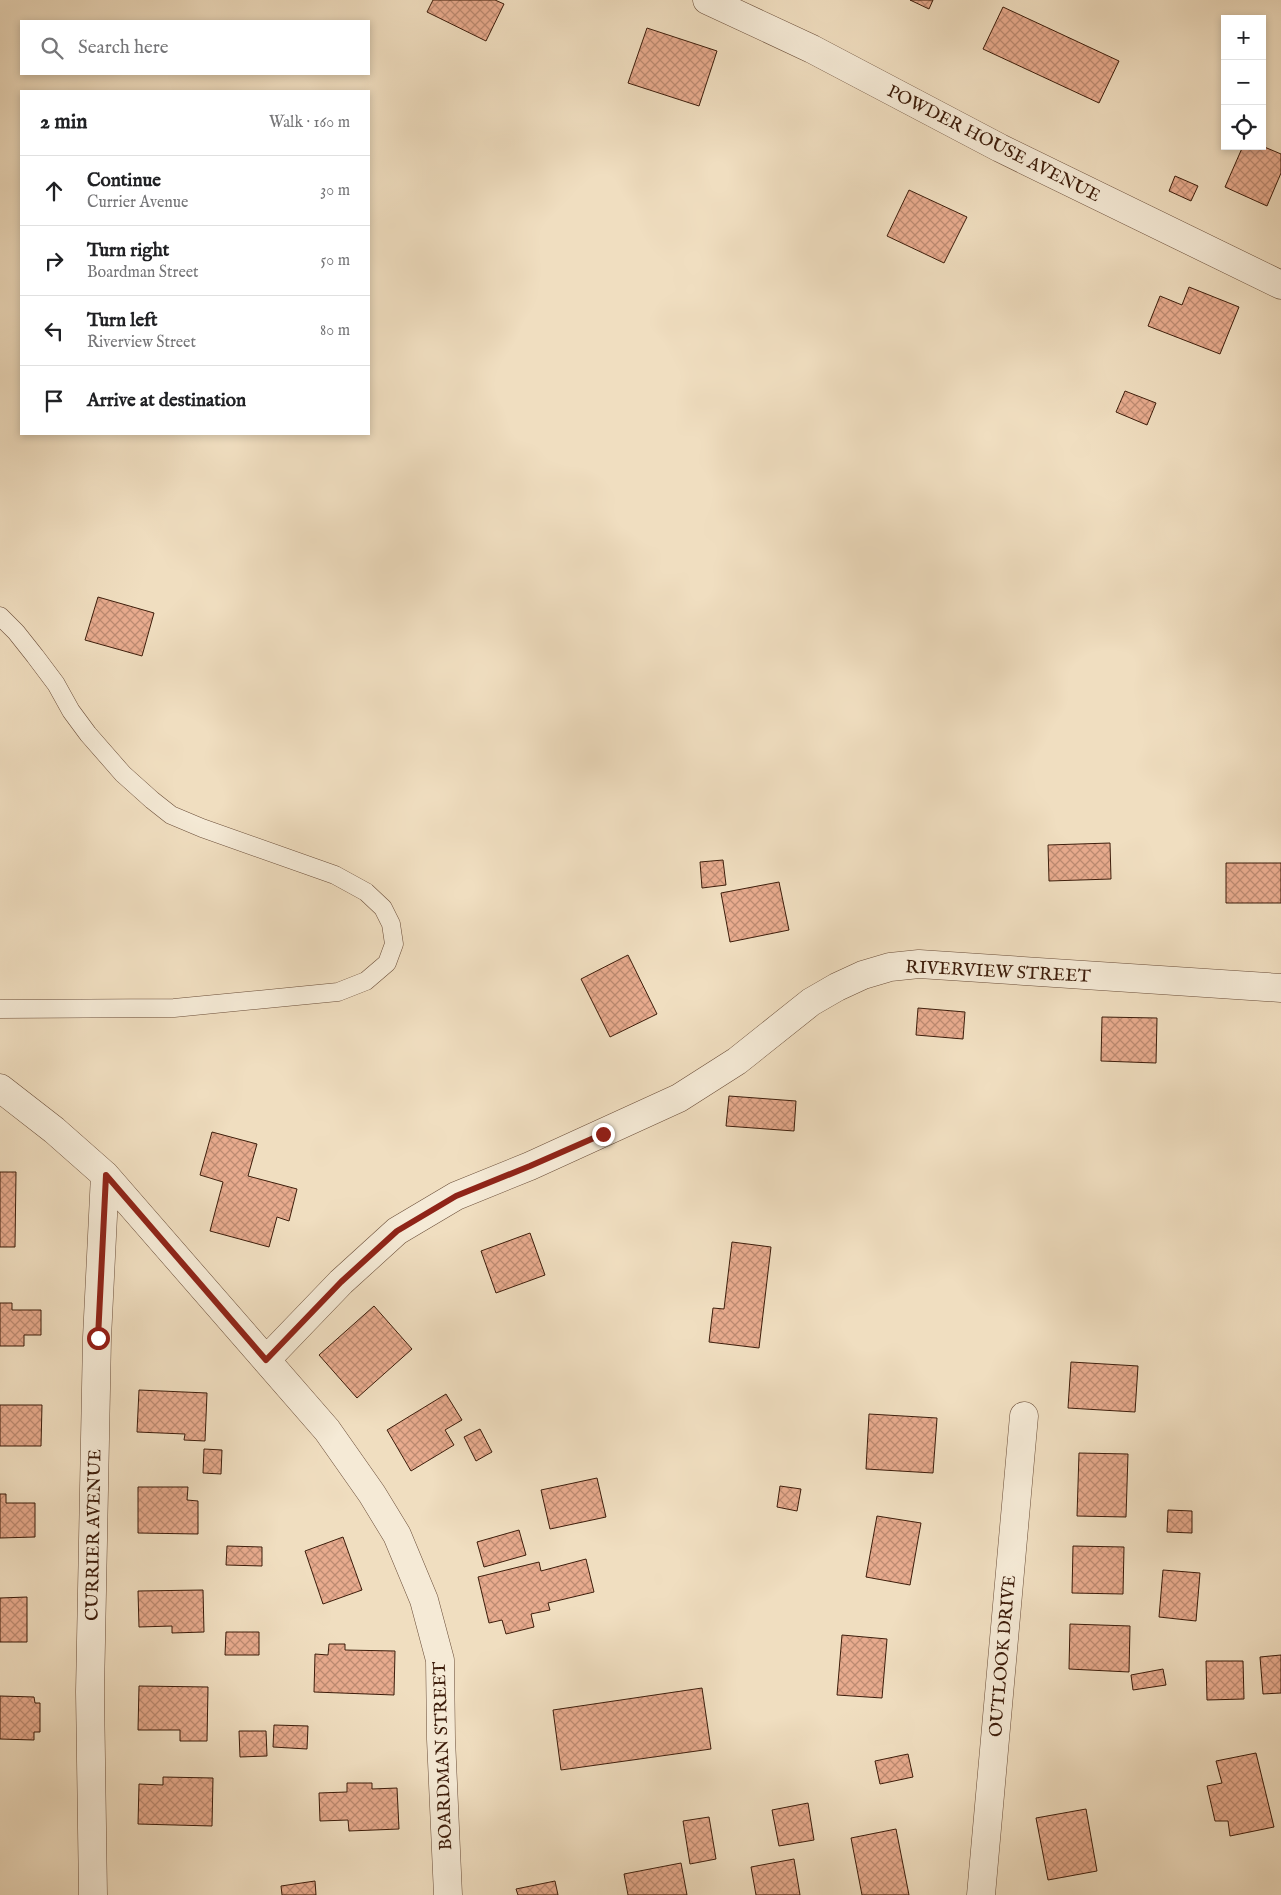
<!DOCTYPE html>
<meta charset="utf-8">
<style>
:root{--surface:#fff;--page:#f2f2f2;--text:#202124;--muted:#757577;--line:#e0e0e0}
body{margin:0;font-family:"IM FELL English",serif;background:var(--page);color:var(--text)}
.controls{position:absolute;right:15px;top:15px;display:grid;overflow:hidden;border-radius:0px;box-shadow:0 2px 8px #0003}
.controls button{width:45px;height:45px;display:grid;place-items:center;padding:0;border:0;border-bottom:1px solid var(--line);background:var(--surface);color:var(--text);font:25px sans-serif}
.stop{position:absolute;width:15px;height:15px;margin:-11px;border:4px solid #8f2418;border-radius:50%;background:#fff}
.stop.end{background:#8f2418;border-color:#fff;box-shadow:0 1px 5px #0008}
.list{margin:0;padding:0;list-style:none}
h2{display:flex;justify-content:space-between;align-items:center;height:65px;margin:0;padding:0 20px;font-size:21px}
h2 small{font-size:16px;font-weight:400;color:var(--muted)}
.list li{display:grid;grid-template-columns:32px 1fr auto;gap:15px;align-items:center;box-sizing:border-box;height:70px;padding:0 20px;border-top:1px solid var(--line)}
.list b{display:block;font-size:19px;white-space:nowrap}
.list p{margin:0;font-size:16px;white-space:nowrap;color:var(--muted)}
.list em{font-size:16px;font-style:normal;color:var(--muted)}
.icon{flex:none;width:28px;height:28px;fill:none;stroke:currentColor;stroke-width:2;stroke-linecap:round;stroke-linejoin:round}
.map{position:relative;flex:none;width:1281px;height:1895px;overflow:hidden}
.search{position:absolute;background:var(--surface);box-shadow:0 2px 8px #0003;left:20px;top:20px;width:350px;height:55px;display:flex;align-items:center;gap:12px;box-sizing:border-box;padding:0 18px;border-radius:0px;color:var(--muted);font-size:19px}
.panel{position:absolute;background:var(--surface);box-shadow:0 2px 8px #0003;left:20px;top:90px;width:350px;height:345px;border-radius:0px}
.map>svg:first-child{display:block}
.building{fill:url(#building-cross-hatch);stroke:#3d1d0b}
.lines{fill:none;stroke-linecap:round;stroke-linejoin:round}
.service-casing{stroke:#6a4d38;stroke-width:19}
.minor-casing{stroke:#6a4d38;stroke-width:29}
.service{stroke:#f5ead6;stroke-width:18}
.minor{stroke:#f5ead6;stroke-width:28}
.route{stroke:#8f2418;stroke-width:6}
.labels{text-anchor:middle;stroke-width:4.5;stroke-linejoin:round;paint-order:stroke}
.street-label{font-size:18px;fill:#3d1d0b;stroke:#f5ead6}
</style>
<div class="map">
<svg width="1281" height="1895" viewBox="0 0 1281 1895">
<defs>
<pattern id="building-cross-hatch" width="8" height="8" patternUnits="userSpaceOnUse" patternTransform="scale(1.25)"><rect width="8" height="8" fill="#e8ab8e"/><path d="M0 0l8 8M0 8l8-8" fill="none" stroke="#bd8b72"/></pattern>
</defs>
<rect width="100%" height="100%" fill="#f0dec0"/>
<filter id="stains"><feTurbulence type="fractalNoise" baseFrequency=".004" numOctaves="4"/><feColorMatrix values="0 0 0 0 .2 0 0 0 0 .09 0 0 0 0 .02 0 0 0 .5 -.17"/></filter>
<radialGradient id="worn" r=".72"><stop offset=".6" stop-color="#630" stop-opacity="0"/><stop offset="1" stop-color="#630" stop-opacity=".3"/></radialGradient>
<path class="building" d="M 433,0 L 495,0 L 504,4 L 486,41 L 427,12 Z
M 910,0 L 933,0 L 929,9 Z
M 1003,7 L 1119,61 L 1099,103 L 983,49 Z
M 647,28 L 717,51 L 699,106 L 628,83 Z
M 1243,146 L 1262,146 L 1281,154 L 1281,173 L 1267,206 L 1225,187 Z
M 1175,176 L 1198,186 L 1191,201 L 1169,191 Z
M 909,190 L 967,217 L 944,263 L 887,236 Z
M 1189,287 L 1239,307 L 1220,354 L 1148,326 L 1160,296 L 1182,305 Z
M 1125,391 L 1156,403 L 1147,425 L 1116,412 Z
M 98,597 L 154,613 L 142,656 L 85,640 Z
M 1110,843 L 1111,879 L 1049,881 L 1048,845 Z
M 723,860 L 726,885 L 702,888 L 700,862 Z
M 1226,863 L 1281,863 L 1281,903 L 1226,903 Z
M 779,882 L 789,930 L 730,942 L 721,893 Z
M 628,955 L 657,1014 L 610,1037 L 581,979 Z
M 918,1008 L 965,1012 L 963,1039 L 916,1035 Z
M 1102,1017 L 1157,1018 L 1156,1063 L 1101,1061 Z
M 729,1096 L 796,1101 L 794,1131 L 726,1126 Z
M 212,1132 L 257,1144 L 248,1176 L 297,1189 L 289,1221 L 277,1217 L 269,1247 L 210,1231 L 223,1182 L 200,1175 Z
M 0,1172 L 16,1172 L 15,1247 L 0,1247 Z
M 530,1233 L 545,1275 L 496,1293 L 481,1251 Z
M 732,1242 L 771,1247 L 759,1348 L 709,1342 L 713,1308 L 724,1309 Z
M 0,1303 L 12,1303 L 12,1310 L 41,1310 L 41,1335 L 24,1335 L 24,1346 L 0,1346 Z
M 374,1306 L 412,1349 L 357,1398 L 319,1355 Z
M 1071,1362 L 1138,1366 L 1135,1412 L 1068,1408 Z
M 139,1390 L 207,1393 L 205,1441 L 184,1440 L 185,1434 L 137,1432 Z
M 446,1394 L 462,1420 L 445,1430 L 454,1445 L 411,1471 L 387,1430 Z
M 0,1405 L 42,1405 L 41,1446 L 0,1446 Z
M 869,1414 L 937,1418 L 933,1473 L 866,1469 Z
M 480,1429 L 492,1452 L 476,1461 L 464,1437 Z
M 204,1449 L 222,1450 L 221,1474 L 203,1473 Z
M 1079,1453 L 1128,1454 L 1126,1517 L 1077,1516 Z
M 597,1478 L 606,1517 L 550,1529 L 541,1490 Z
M 780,1486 L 801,1489 L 797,1511 L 777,1507 Z
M 138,1487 L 188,1487 L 187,1500 L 198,1501 L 198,1534 L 138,1533 Z
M 0,1494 L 6,1494 L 6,1503 L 35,1503 L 35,1537 L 0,1538 Z
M 1168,1510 L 1192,1511 L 1192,1533 L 1167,1532 Z
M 877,1516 L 921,1523 L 910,1585 L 866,1577 Z
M 519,1530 L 526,1555 L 484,1567 L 477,1542 Z
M 343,1537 L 362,1590 L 323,1604 L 305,1551 Z
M 227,1546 L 262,1547 L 262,1566 L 226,1565 Z
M 1073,1546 L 1124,1547 L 1123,1594 L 1072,1593 Z
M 586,1559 L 594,1592 L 548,1603 L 550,1610 L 531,1614 L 534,1627 L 506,1634 L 502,1620 L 489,1623 L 478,1577 L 539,1562 L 541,1571 Z
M 1163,1570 L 1200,1573 L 1196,1621 L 1159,1617 Z
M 203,1590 L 204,1632 L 172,1633 L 172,1626 L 139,1627 L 138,1591 Z
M 27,1597 L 27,1642 L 0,1642 L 0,1598 Z
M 1070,1624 L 1130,1626 L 1129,1672 L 1069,1669 Z
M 226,1632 L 259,1632 L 259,1655 L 225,1655 Z
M 842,1635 L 887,1639 L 882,1698 L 837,1695 Z
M 329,1644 L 345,1644 L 345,1650 L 395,1651 L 394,1695 L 314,1692 L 315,1654 L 328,1655 Z
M 1281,1655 L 1281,1693 L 1263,1694 L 1260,1657 Z
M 1206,1661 L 1243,1661 L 1244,1699 L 1207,1700 Z
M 1163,1669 L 1166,1685 L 1133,1690 L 1131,1675 Z
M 139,1686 L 208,1687 L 207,1741 L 180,1741 L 180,1730 L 138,1730 Z
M 702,1688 L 711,1749 L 561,1770 L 553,1710 Z
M 0,1696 L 34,1697 L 35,1703 L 40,1703 L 40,1732 L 34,1732 L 34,1740 L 0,1739 Z
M 274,1725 L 308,1726 L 307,1749 L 273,1747 Z
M 239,1731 L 266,1731 L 267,1756 L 240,1757 Z
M 1256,1753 L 1274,1827 L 1230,1836 L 1228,1821 L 1215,1821 L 1207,1786 L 1222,1783 L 1216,1761 Z
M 908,1754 L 913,1777 L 880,1784 L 875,1761 Z
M 163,1777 L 213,1778 L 212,1826 L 138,1824 L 139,1784 L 163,1785 Z
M 347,1783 L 372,1783 L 372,1789 L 397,1788 L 399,1829 L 349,1831 L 348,1820 L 320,1821 L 319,1793 L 347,1792 Z
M 808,1803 L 814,1840 L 779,1846 L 772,1810 Z
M 1086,1809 L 1097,1871 L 1048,1880 L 1036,1818 Z
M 709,1817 L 716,1859 L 690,1864 L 683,1821 Z
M 896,1829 L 909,1895 L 862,1895 L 851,1838 Z
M 794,1859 L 800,1895 L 756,1895 L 751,1867 Z
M 681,1863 L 687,1895 L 628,1895 L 624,1874 Z
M 315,1881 L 316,1895 L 282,1895 L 281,1886 Z
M 555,1881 L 558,1895 L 518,1895 L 516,1889 Z"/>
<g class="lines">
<g class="service-casing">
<path id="service" d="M 0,616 L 16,632 L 35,656 L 56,684 L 71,711 L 88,734 L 123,774 L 152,800 L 171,815 L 202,828 L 335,875 L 366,892 L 383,908 L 391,924 L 394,944 L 387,963 L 366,981 L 338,992 L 174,1008 L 0,1009"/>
</g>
<g class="minor-casing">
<path id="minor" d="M 707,0 L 812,49 L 1000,148 L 1281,285
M 0,1088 L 54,1130 L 105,1175 L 327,1430 L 372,1494 L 397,1535 L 424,1600 L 440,1660 L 441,1739 L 448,1895
M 266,1360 L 341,1282 L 397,1231 L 456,1196 L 530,1166 L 679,1098 L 737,1061 L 811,1002 L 837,987 L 863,975 L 890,967 L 919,964 L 1281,988
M 93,1895 L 90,1692 L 97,1338 L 105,1175
M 981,1895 L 1024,1416"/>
</g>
<use href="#service" class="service"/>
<use href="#minor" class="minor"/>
</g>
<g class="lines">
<path class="route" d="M 98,1338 L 106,1175 L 266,1360 L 341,1282 L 397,1231 L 456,1196 L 530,1166 L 603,1134"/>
</g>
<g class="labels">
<g class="street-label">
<text transform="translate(994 143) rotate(27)" y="6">POWDER HOUSE AVENUE</text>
<text transform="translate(998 971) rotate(3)" y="6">RIVERVIEW STREET</text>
<text transform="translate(93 1535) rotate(-89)" y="6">CURRIER AVENUE</text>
<text transform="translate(1002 1656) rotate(-85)" y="6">OUTLOOK DRIVE</text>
<text transform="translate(442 1756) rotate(-92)" y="6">BOARDMAN STREET</text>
</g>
</g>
<rect width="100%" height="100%" filter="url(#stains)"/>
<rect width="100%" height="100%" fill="url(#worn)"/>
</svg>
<div class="controls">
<button>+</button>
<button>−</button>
<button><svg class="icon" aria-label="locate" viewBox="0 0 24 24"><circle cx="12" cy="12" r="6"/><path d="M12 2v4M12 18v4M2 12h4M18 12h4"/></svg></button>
</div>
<div class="stop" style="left:98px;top:1338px"></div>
<div class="stop end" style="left:603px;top:1134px"></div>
<div class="search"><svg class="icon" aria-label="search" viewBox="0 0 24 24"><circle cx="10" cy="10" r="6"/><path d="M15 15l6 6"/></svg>Search here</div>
<section class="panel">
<h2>2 min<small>Walk · 160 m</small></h2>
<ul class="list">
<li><svg class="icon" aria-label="ahead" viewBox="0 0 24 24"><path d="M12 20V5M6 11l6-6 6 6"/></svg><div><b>Continue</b><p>Currier Avenue</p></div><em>30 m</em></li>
<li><svg class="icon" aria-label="right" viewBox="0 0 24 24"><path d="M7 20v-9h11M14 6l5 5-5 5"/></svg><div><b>Turn right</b><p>Boardman Street</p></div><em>50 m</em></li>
<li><svg class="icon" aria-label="left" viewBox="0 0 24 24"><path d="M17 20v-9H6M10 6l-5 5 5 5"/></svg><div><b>Turn left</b><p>Riverview Street</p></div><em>80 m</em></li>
<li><svg class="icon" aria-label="arrive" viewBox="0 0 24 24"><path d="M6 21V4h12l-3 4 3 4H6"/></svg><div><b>Arrive at destination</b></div></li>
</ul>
</section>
</div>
